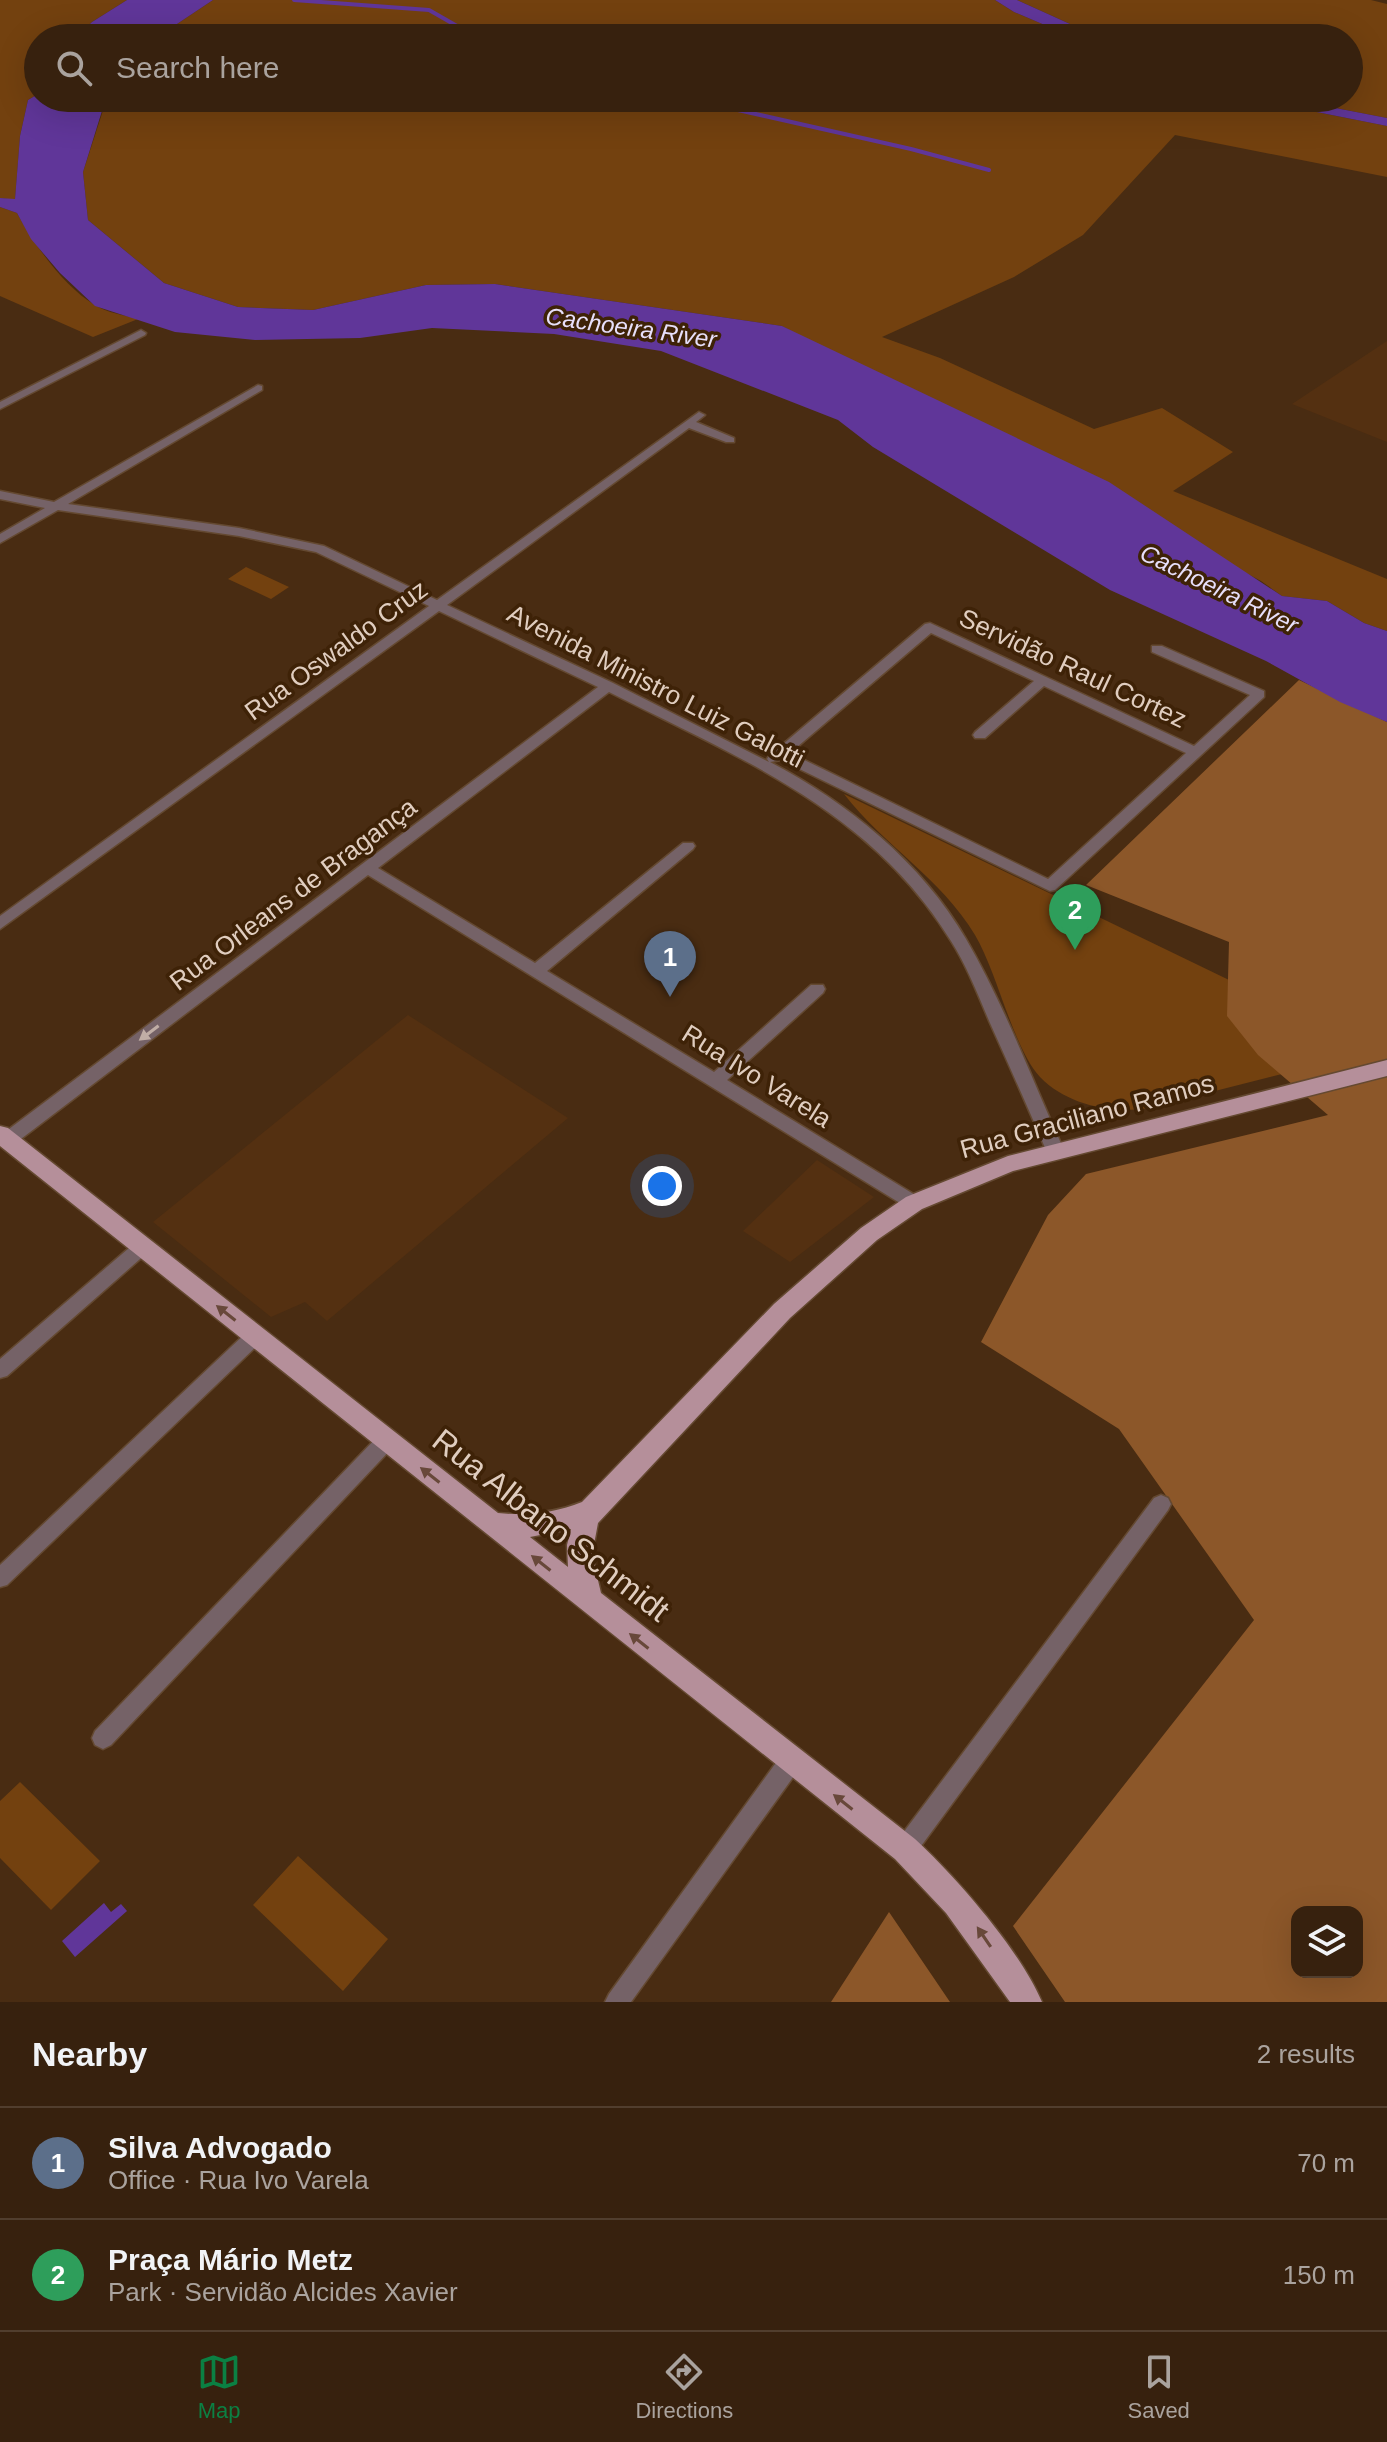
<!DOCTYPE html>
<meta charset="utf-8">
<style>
:root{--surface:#37210e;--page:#422e1c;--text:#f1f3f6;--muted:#aaa39e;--line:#513e2e;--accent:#0b8043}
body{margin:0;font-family:Helvetica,sans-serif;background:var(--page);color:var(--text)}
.controls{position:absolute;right:24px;bottom:24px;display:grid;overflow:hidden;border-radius:16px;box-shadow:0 8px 32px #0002}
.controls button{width:72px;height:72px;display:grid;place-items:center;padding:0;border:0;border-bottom:2px solid var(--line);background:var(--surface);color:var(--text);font:40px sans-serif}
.you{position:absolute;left:662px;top:1186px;width:28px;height:28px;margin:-20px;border:6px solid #fff;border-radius:50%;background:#1a73e8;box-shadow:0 0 0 12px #1a73e833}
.badge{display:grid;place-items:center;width:52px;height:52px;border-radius:50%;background:var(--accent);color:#fff;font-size:26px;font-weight:700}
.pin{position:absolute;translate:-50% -66px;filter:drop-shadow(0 2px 4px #0008)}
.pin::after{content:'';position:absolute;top:42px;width:28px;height:24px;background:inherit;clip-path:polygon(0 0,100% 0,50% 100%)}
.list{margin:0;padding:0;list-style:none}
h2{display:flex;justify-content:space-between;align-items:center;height:104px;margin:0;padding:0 32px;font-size:34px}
h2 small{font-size:26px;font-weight:400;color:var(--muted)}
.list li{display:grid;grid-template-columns:52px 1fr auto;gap:24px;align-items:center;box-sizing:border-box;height:112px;padding:0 32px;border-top:2px solid var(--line)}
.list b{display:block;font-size:30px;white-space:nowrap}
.list p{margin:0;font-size:26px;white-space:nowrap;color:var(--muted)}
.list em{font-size:26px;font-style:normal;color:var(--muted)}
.icon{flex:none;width:44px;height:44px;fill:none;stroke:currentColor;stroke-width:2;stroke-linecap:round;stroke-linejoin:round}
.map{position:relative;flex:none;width:1387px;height:2002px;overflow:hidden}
.search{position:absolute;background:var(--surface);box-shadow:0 8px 32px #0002;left:24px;right:24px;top:24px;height:88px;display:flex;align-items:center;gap:20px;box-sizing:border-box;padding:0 28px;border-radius:44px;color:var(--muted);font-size:30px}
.sheet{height:328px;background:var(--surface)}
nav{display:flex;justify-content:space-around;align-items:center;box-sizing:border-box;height:112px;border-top:2px solid var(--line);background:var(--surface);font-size:22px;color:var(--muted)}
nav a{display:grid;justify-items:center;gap:4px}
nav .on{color:var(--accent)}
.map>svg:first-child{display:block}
.built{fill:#543011}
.green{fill:#73410f}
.forest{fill:#8c5729;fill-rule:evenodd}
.water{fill:#603699}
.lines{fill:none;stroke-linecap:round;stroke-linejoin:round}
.stream{stroke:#603699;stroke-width:4}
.minor-casing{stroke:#644931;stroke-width:3}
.primary-casing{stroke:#644931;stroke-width:3}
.minor{fill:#756267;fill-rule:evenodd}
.primary{fill:#b58f9a;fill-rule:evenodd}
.oneway{fill:#c0ada5}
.oneway2{fill:#68483a}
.labels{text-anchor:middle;stroke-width:7;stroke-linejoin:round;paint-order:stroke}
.far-water-label{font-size:24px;font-style:italic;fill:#e7dffa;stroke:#3e2207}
.street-label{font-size:26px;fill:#e0cdbf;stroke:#3e2207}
.near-street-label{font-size:32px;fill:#e0cdbf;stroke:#3e2207}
</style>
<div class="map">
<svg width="1387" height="2002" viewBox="0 0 1387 2002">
<rect width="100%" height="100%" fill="#492c12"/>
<path class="built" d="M 1387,341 L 1387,442 L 1292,404 Z
M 408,1015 L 568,1118 L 327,1321 L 305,1302 L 271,1317 L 153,1222 Z
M 817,1160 L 874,1197 L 790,1262 L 743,1231 Z"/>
<path class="green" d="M 0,0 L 127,0 L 92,22 L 75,38 L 38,38 L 38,94 L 28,100 L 20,136 L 15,200 L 0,198 Z
M 213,0 L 995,0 L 1014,12 L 1075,38 L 156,38 Z
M 1017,0 L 1371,0 L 1387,4 L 1387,118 L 1284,98 L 1349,98 L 1349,38 L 1101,38 Z
M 107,98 L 1246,98 L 1387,126 L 1387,177 L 1175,135 L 1083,235 L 1014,277 L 882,337 L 940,358 L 1094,429 L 1162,408 L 1233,452 L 1173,491 L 1387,579 L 1387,631 L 1364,623 L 1327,601 L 1282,596 L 1261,581 L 782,326 L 495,284 L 426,285 L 313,310 L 238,307 L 164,283 L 88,220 L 83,172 Z
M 0,207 L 17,213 C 34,244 64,287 95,305 C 107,313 125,315 138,319 L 93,337 L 0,296 Z
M 246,567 L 289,587 L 271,599 L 228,579 Z
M 844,794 L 1376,1051 C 1321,1064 1266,1078 1211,1092 C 1183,1099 1152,1111 1123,1110 C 1094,1109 1061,1099 1040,1077 C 1013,1048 998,974 975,935 C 941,878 883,845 844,794 Z
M 20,1782 L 100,1861 L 51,1910 L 0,1858 L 0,1801 Z
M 298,1856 L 388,1939 L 343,1991 L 253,1905 Z"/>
<path class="forest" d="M 1299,680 L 1387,722 L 1387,2002 L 1065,2002 L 1013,1926 L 1254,1620 L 1119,1429 L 981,1342 L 1048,1215 L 1086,1174 L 1328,1115 L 1258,1055 L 1227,1016 L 1229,942 L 1086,885 ZM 1297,1912 L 1357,1912 L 1357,1972 L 1297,1972 Z
M 889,1912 L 950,2002 L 831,2002 Z"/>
<path class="water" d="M 127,0 L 213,0 L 156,38 L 75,38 L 92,22 Z
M 995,0 L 1017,0 L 1101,38 L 1075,38 L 1014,12 Z
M 38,94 L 38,98 L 106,98 L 83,172 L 88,220 L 164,283 L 238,307 L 313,310 L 426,285 L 495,284 L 782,326 L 1109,482 L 1282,596 L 1327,601 L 1364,623 L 1387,631 L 1387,722 L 1340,702 L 1266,661 L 1110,590 L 873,447 L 838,420 L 661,351 L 554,334 L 432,328 L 360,338 L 255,340 L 175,332 L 95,306 L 60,273 L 31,239 L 17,213 L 0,207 L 0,198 L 15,199 L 20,136 L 28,100 Z
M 1246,98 L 1284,98 L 1387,118 L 1387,126 Z
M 104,1903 L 111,1912 L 121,1904 L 127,1911 L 75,1957 L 62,1941 Z"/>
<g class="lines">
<path class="stream" d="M 294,0 L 429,10 L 478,38
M 685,98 L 911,149 L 989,170"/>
<g class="minor-casing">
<path id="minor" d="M 141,330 L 146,333 L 145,335 L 0,409 L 0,402 Z
M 258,385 L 262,386 L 262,390 L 68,504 L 239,528 L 324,546 L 437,600 L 699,412 L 705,415 L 696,422 L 734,438 L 734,442 L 726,442 L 689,428 L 447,605 L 613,683 L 769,762 L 767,759 L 769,756 L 925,624 L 930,623 L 1194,746 L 1250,695 L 1152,652 L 1152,646 L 1162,646 L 1264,691 L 1264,697 L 1055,890 L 1050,891 L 781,760 L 770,762 C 847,802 922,863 966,939 C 1005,1006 1032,1080 1064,1150 L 1061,1155 L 1049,1155 L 1046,1150 C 1028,1108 1009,1065 990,1023 C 978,995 967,966 951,941 C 871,810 739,758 609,692 L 378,868 L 535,963 L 683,843 L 693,843 L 695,846 L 693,849 L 547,971 L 714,1072 L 811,985 L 823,985 L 825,989 L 823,993 L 727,1080 L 920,1198 L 923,1203 L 920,1208 L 914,1210 L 908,1208 L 368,875 L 13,1145 L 1,1145 L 1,1135 L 598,687 L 439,611 L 0,929 L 0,916 L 429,606 L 316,552 L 239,536 L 58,510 L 0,543 L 0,534 L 45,508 L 0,499 L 0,491 L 54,502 ZM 931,633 L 1034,681 L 975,732 L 973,735 L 975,738 L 985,738 L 1044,686 L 1186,753 L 1048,879 L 790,753 Z
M 142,1240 L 148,1242 L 151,1247 L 148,1252 L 7,1376 L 0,1378 L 0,1359 L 136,1242 Z
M 255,1328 L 262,1331 L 264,1336 L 262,1341 L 7,1585 L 0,1587 L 0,1565 L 248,1331 Z
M 387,1432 L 394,1434 L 397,1440 L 394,1446 L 111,1745 L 103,1749 L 95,1745 L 92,1738 L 95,1731 L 380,1434 Z
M 1161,1495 L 1168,1498 L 1171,1504 L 1168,1510 L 913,1857 L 905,1860 L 897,1857 L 894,1849 L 897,1841 L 1154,1498 Z
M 791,1750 L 799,1753 L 802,1761 L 799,1769 L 631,2002 L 605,2002 L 609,1994 L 783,1753 Z"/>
</g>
<g class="primary-casing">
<path id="primary" d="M 1387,1060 L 1387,1076 L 1013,1171 L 922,1209 L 877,1240 L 790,1318 L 598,1523 L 592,1555 L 601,1593 L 915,1839 C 956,1877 1020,1950 1042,2002 L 1010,2002 L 946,1913 L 895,1859 L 0,1146 L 0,1126 L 8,1128 L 498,1513 C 528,1516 554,1513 582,1502 L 774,1304 L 861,1228 L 906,1197 L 1008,1156 ZM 571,1529 L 567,1545 L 568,1567 L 530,1537 Z"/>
</g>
<use href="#minor" class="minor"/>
<use href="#primary" class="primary"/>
</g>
<defs><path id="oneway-solid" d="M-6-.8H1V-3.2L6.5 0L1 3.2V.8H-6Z" transform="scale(2)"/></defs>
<use class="oneway" href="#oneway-solid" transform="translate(149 1033) rotate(143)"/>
<g class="oneway2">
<use href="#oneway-solid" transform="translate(226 1313) rotate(-142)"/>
<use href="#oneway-solid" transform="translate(430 1475) rotate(-142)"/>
<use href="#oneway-solid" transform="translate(541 1563) rotate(-142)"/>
<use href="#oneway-solid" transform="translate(639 1641) rotate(-142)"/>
<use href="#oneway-solid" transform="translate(843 1802) rotate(-142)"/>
<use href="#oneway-solid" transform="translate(984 1937) rotate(-124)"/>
</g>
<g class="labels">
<g class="far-water-label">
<text transform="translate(631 328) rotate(8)" y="8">Cachoeira River</text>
<text transform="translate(1219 589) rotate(26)" y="8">Cachoeira River</text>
</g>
<g class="street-label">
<text transform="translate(336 650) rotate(-36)" y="9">Rua Oswaldo Cruz</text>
<text transform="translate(1073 668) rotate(25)" y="9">Servidão Raul Cortez</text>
<text transform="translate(656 686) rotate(27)" y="9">Avenida Ministro Luiz Galotti</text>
<text transform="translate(293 894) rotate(-37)" y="9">Rua Orleans de Bragança</text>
<text transform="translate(757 1076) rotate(32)" y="9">Rua Ivo Varela</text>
<text transform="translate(1087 1116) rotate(-15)" y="9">Rua Graciliano Ramos</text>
</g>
<g class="near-street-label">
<text transform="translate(551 1525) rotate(38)" y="11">Rua Albano Schmidt</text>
</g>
</g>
</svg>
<div class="controls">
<button><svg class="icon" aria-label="layers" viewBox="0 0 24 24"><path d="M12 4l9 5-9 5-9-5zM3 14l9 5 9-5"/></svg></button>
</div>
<div class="you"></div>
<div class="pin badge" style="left:670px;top:997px;background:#5c6f8a">1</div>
<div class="pin badge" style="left:1075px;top:950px;background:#2e9e5b">2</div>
<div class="search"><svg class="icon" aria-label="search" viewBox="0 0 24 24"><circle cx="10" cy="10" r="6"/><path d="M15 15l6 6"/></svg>Search here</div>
</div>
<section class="sheet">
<h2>Nearby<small>2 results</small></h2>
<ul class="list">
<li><span class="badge" style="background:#5c6f8a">1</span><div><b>Silva Advogado</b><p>Office · Rua Ivo Varela</p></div><em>70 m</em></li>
<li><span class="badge" style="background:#2e9e5b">2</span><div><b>Praça Mário Metz</b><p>Park · Servidão Alcides Xavier</p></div><em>150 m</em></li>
</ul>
</section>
<nav>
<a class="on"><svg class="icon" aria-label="map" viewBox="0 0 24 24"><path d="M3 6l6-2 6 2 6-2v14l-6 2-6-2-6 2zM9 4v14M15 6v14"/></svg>Map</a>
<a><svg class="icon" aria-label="directions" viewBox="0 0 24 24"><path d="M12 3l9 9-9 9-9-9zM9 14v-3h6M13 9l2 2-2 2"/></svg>Directions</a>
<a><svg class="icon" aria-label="saved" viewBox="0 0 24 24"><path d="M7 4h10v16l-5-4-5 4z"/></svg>Saved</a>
</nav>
